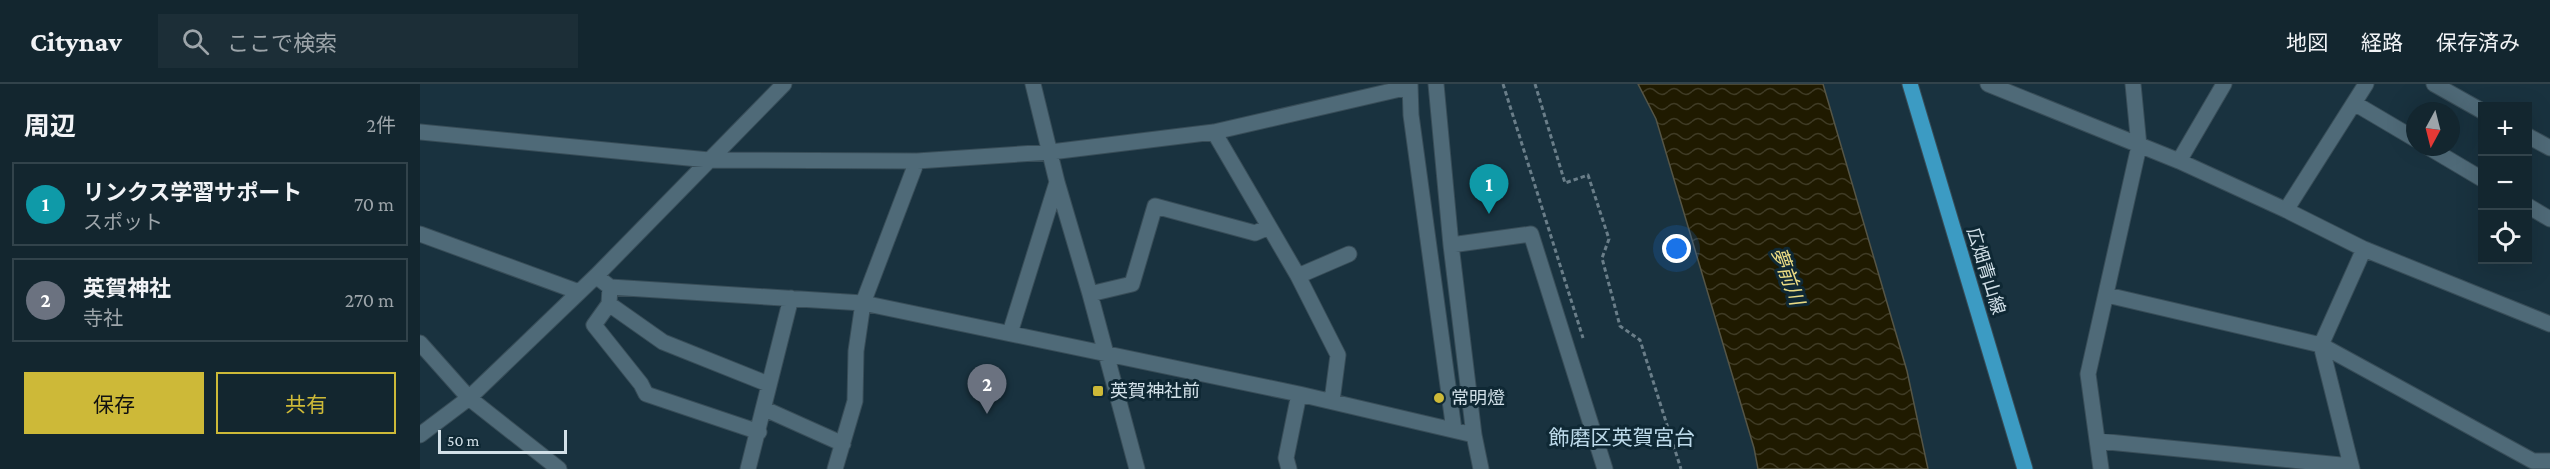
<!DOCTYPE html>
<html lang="ja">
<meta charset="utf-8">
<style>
:root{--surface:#13262f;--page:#1c2e37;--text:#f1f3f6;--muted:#9da5aa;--line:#32434b;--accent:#cdb938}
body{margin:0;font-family:"Crimson Pro","Noto Sans JP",serif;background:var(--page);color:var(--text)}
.controls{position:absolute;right:18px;top:18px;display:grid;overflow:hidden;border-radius:0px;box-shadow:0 6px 24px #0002}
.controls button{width:54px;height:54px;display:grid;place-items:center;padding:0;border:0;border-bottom:2px solid var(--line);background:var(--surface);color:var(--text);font:30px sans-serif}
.compass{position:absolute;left:1986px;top:18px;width:54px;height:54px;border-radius:50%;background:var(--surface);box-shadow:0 6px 24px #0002;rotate:187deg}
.scale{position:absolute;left:18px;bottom:15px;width:129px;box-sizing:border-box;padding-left:6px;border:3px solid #d2e0e8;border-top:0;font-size:16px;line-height:21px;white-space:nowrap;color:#d2e0e8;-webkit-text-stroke:4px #0f2834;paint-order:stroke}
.you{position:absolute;left:1257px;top:165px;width:21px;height:21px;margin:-15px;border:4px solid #fff;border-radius:50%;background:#1a73e8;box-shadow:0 0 0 9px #1a73e833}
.badge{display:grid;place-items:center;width:39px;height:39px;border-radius:50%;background:var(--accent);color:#fff;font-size:20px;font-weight:700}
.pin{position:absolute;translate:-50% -50px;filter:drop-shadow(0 2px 3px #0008)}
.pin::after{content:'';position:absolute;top:32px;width:21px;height:18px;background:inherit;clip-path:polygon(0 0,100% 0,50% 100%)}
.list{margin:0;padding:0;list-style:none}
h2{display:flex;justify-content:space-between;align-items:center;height:78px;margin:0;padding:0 24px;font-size:26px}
h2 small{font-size:20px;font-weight:400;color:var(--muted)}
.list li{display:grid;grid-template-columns:39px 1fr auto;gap:18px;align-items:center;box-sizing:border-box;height:84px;margin:0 12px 12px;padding:0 12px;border:2px solid var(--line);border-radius:0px}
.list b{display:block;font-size:22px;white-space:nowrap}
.list p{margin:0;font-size:20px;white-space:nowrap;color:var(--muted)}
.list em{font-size:20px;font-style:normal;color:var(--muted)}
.actions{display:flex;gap:12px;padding:18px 24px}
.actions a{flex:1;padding:14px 0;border:2px solid var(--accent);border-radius:0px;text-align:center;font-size:21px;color:var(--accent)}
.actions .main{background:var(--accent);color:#111}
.icon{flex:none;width:33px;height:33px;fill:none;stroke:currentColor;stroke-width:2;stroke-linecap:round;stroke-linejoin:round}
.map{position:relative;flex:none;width:2130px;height:385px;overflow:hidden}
header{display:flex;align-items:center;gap:36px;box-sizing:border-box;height:84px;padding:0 30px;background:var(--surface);border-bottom:2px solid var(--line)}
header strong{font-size:28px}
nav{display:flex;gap:33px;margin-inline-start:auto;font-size:21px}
.search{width:420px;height:54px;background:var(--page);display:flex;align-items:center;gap:15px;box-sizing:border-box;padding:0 21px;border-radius:0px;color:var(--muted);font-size:22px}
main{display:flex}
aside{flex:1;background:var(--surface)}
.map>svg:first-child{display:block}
.water{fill:url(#water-waves);stroke:#555546;stroke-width:1.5}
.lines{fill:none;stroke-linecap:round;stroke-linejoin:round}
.minor-casing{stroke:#384d58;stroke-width:17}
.major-casing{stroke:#384d58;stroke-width:17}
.path{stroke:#6a7e89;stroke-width:3;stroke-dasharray:4.5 3;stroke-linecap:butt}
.minor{stroke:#4f6a78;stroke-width:15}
.major{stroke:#3c9bc3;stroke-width:15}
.poi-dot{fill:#cdb938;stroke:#0f2834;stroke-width:2}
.labels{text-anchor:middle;stroke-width:6;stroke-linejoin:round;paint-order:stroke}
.street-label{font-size:18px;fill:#d2e0e8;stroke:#0f2834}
.poi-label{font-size:18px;fill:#d2e0e8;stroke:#0f2834;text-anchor:start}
.water-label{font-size:20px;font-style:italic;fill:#eadb84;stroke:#0f2834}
.quarter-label{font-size:21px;fill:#bcd9e9;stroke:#0f2834}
</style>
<header>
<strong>Citynav</strong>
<div class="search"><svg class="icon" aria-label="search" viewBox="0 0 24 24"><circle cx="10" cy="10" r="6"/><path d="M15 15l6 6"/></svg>ここで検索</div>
<nav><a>地図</a><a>経路</a><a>保存済み</a></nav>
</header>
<main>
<aside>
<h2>周辺<small>2件</small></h2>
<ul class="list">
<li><span class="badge" style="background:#0f9aa8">1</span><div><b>リンクス学習サポート</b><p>スポット</p></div><em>70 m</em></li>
<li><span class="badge" style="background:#6b7280">2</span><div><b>英賀神社</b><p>寺社</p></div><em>270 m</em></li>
</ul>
<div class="actions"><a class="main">保存</a><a>共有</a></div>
</aside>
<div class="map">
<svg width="2130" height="385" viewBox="0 0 2130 385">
<defs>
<pattern id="water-waves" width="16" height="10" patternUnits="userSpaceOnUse" patternTransform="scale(1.5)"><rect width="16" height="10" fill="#1f1a00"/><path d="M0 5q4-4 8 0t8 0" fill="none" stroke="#3f3b25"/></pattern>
</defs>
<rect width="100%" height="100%" fill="#19323f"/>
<path class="water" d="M 1218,0 L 1403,0 L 1487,287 L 1508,385 L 1338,385 L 1334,364 L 1236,35 Z"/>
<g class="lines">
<g class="minor-casing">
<path id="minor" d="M 613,0 L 637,98 L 670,210 L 717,385
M 990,0 L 991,31 L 1034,346
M 1016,0 L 1031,161 L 1054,351 L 1061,385
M 1568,0 L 1759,77 L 1866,126 L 1944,165 L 2130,240
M 2014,0 L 2062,27
M 1934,19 L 1995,55
M 0,48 L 289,76 L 497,77 L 631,68 L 794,48 L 989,3
M 794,48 L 878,192 L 918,271 L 912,317
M 2108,52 L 2130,64
M 2008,63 L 2062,95
M 1759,77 L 1804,0
M 2108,122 L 2130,135
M 1866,126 L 1946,0
M 0,150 L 159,208
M 1031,161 L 1111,150 L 1185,385
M 176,192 L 190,203 L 443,219 L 879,310 L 1054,351
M 878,192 L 929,170
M 190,203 L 189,220 L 174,241 L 221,300 L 226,310 L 339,348
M 670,210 L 712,200 L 735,122 L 835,149 L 849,143
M 1687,211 L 1901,261 L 2113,377 L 2130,377
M 189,220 L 243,258 L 348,300
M 590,249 L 637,98
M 0,259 L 49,314 L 139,385
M 345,325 L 423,360
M 0,351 L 49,314 L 176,192 L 364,0
M 1678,357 L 1931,382
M 328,385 L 371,214
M 415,385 L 435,317 L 436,267 L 443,219 L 497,77
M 869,385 L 866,374 L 879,310
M 1681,385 L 1668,290 L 1719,62 L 1713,0
M 1932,385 L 1901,261 L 1944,165"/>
</g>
<g class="major-casing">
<path id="major" d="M 1490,0 L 1605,385"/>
</g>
<path class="path" d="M 1083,0 L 1163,254
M 1115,0 L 1145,99 L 1168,91 L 1189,155 L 1182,174 L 1200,242 L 1220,256 L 1261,385"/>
<use href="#minor" class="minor"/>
<use href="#major" class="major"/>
</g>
<g class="poi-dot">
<rect x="672" y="301" width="12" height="12" rx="3"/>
<circle cx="1019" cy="314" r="6"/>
</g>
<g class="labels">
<g class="street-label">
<text transform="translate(1566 187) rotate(73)" y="6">広畑青山線</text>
</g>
<g class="poi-label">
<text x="690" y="313">英賀神社前</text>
<text x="1031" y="320">常明燈</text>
</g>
<g class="water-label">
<text transform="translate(1368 192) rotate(70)" y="7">夢前川</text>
</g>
<g class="quarter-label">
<text x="1202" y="361">飾磨区英賀宮台</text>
</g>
</g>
</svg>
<div class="controls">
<button>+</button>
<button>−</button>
<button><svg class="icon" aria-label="locate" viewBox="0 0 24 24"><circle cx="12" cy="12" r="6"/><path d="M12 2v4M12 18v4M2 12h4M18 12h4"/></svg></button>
</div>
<svg class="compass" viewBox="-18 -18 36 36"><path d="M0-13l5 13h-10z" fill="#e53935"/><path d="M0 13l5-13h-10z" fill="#9da5aa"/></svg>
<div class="scale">50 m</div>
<div class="you"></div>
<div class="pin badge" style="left:1069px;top:130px;background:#0f9aa8">1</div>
<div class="pin badge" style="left:567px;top:330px;background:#6b7280">2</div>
</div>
</main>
